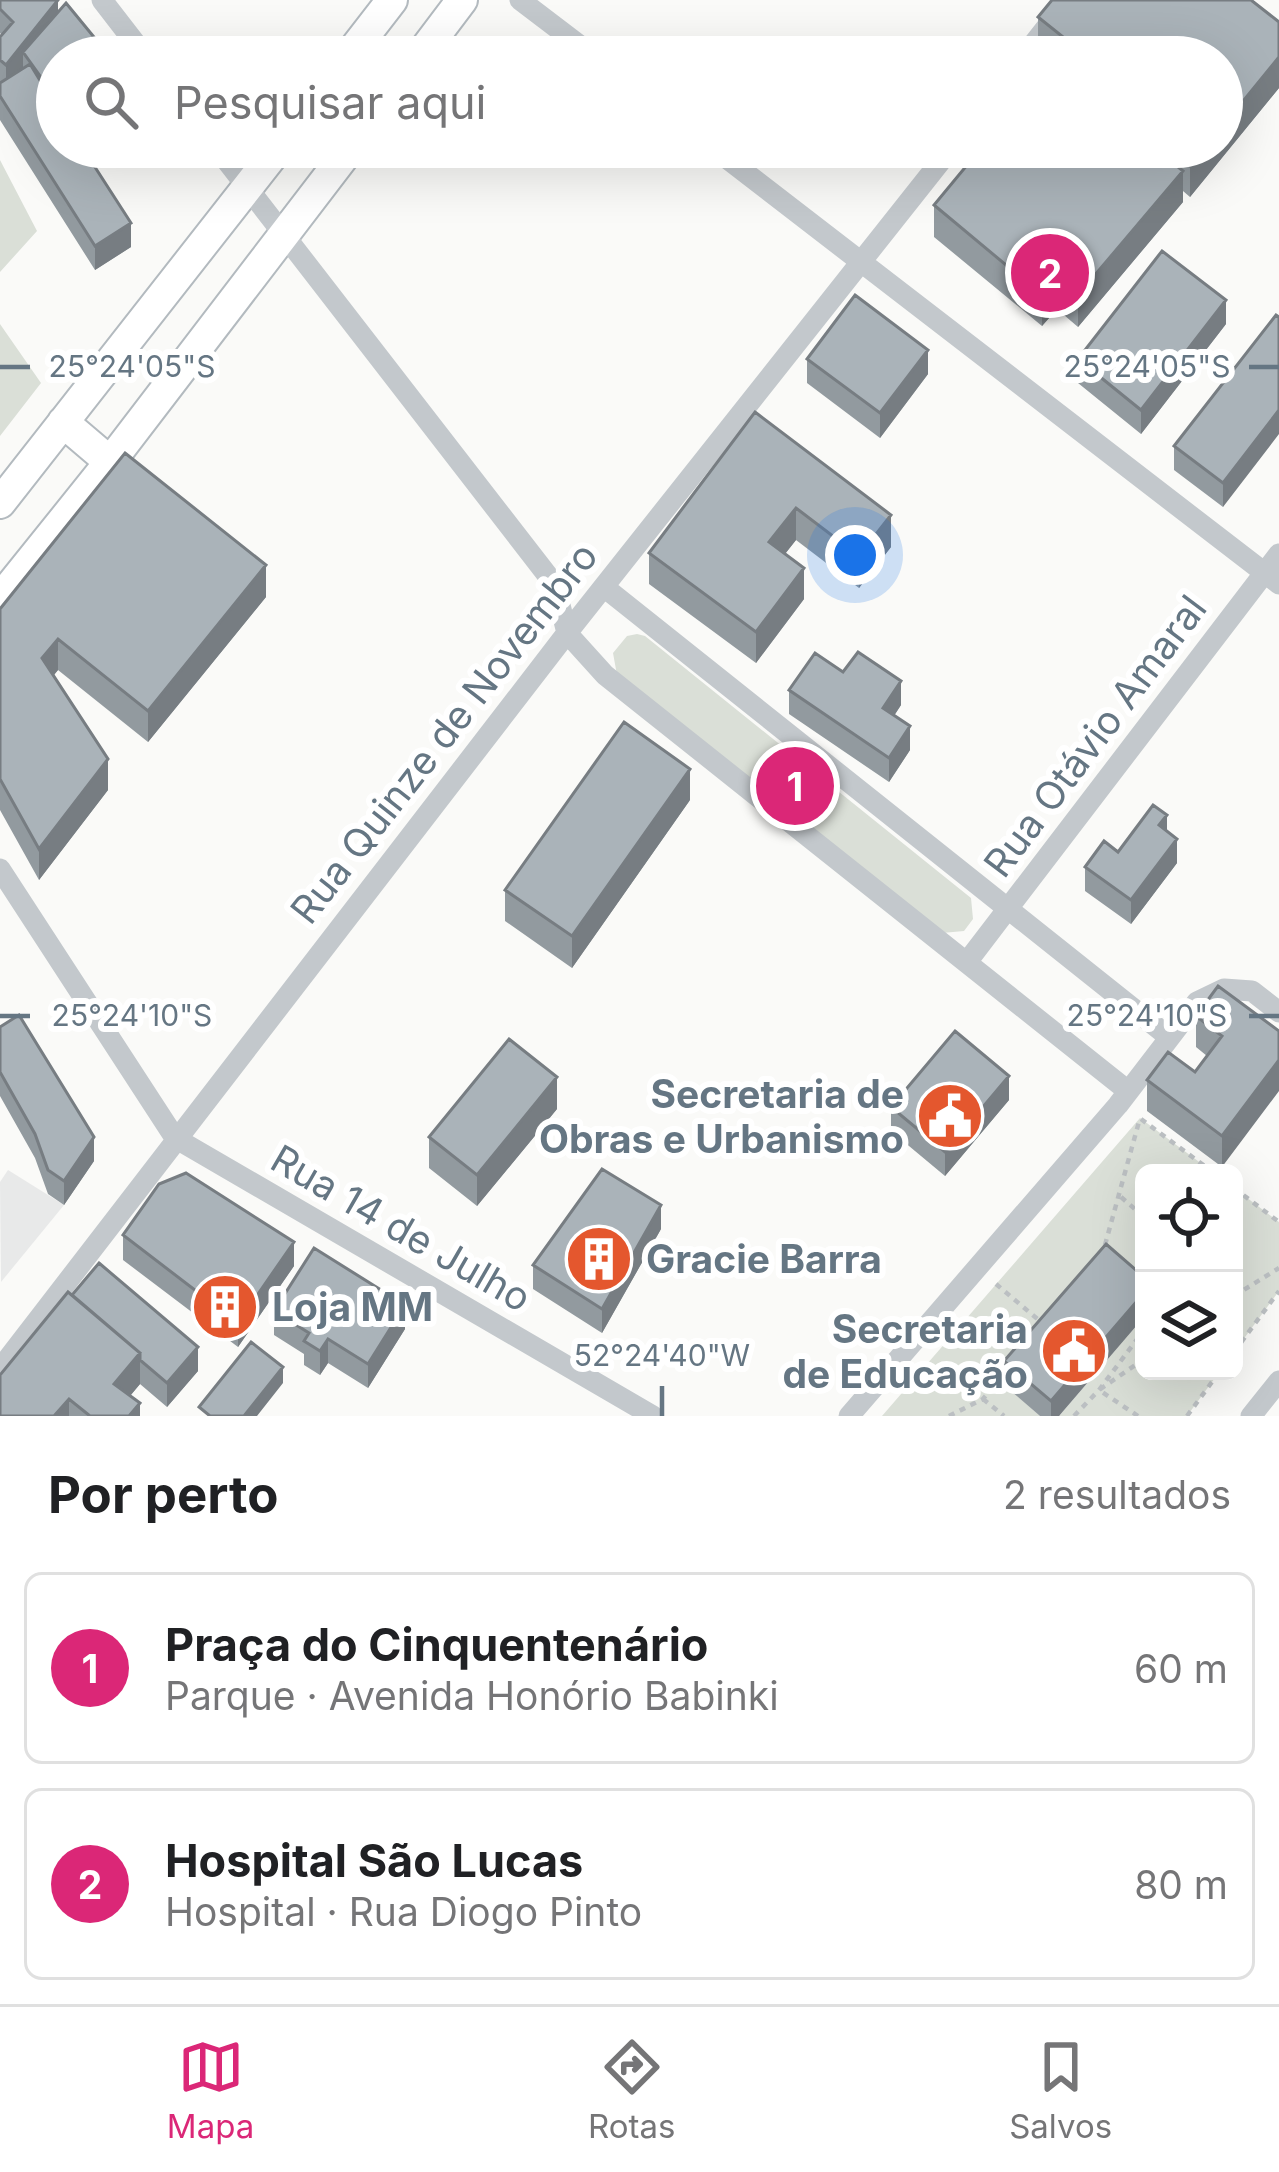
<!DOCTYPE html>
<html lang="pt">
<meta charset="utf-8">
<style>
:root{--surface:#fff;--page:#f6f6f6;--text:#202124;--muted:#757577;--line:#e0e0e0;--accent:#db2777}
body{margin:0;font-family:Inter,sans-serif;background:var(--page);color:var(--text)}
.controls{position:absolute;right:36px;bottom:36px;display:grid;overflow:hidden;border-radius:18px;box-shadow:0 12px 48px #0002}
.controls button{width:108px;height:108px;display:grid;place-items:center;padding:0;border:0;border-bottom:3px solid var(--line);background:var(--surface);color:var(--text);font:60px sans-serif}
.you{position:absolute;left:855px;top:555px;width:42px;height:42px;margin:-30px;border:9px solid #fff;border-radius:50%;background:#1a73e8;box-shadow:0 0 0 18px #1a73e833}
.badge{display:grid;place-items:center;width:78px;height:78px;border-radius:50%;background:var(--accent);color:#fff;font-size:39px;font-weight:700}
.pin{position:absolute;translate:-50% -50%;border:6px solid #fff;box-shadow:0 3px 12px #0006}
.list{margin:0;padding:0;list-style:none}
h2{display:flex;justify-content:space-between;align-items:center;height:156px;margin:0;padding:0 48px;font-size:51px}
h2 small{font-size:39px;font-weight:400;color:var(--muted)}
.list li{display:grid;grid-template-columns:78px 1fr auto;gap:36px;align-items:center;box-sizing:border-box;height:192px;margin:0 24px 24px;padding:0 24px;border:3px solid var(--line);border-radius:18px}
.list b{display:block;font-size:45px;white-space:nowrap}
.list p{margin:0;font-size:39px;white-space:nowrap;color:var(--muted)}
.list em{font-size:39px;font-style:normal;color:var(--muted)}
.icon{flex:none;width:66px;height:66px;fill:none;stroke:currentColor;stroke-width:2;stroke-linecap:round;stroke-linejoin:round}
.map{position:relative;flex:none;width:1279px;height:1416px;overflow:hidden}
.search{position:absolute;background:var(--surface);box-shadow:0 12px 48px #0002;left:36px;right:36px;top:36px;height:132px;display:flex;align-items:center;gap:30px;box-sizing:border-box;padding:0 42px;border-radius:66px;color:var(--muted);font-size:45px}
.sheet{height:588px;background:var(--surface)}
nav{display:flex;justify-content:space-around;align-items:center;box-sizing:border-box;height:168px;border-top:3px solid var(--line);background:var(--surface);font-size:33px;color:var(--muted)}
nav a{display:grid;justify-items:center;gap:6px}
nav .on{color:var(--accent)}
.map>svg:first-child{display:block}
.built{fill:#e8e9e9}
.green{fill:#dadfd7}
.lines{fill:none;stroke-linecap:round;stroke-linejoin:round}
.secondary-casing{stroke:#b3babf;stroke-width:34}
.path{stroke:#bbbfc2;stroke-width:4.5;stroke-dasharray:6 6;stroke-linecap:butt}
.minor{stroke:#c3c8cc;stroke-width:21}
.secondary{stroke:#fff;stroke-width:30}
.wall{fill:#929a9f}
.shaded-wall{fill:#777d82}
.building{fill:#aab3b9;stroke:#777d82;stroke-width:3}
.ticks{fill:none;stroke:#657683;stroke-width:4.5}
.labels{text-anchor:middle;stroke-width:12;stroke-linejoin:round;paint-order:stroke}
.street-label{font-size:39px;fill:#657683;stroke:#fff}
.poi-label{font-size:39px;font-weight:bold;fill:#657683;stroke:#fff;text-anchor:end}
.ticks-label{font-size:30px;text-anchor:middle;fill:#657683;stroke:#fff;stroke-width:12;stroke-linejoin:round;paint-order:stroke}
</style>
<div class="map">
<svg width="1279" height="1416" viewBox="0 0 1279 1416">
<rect width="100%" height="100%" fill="#fafaf8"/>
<path class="built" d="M 8,1170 L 64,1205 L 1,1282 L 0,1182 Z"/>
<path class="green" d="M 0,160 L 37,231 L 0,272 Z
M 0,324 L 41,383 L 0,436 Z
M 637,634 L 645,636 L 971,898 L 973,919 L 964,931 L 942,933 L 617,675 L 613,653 L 627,636 Z
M 1140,1118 L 1214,1173 L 1144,1173 L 1144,1301 L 1005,1385 L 1040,1416 L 882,1416 Z
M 1234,1188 L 1279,1222 L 1279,1291 L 1234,1352 Z
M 1144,1317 L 1144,1371 L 1220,1371 L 1187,1416 L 1059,1416 Z"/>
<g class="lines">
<g class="secondary-casing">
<path id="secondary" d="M 348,57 L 392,0
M 419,57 L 462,0
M 63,422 L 110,462
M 0,503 L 279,147
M 0,599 L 110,462 L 351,147"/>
</g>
<path class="path" d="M 1141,1119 L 1214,1173
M 1234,1188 L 1279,1222
M 1121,1197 L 1144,1217
M 1105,1245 L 1140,1118
M 996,1284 L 1041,1322
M 1234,1296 L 1279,1268
M 1234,1352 L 1279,1291
M 983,1399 L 1004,1416
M 949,1416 L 983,1399 L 1008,1369
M 1074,1416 L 1099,1390 L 1144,1330
M 1138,1416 L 1099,1390 L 1144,1359
M 1187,1416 L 1220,1371"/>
<path class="minor" d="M 102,0 L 146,57
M 520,0 L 595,57
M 1023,57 L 1068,0
M 216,147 L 555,585 L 567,633 L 605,675 L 1128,1091
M 712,147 L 1279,584
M 604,587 L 1169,1037
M 0,869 L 175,1138 L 653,1416
M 967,962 L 1279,554
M 0,1369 L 567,633 L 952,147
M 849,1416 L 1118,1105 L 1197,1002 L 1224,989 L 1252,991 L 1279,1012
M 1251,1416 L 1279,1381"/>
<use href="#secondary" class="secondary"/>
</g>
<path class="wall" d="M 0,0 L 58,12 L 114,57 L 57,57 L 94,147 L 94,149 L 87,154 L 131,247 L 95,270 L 0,120 L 0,37 L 2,35 L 0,33 Z
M 1052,0 L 1251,0 L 1279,22 L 1279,88 L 1190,197 L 1183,191 L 1183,202 L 1078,327 L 1057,309 L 1042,326 L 934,237 L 934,205 L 982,147 L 1222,147 L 1222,57 L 1049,57 L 1038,48 L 1038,17 Z
M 1279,317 L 1223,507 L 1174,470 L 1174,446 Z
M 1226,324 L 1141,434 L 1078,383 L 1078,359 Z
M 807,359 L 928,374 L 880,438 L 807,383 Z
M 755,412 L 891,547 L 859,588 L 796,540 L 785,554 L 804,599 L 756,663 L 649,584 L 649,553 Z
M 266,597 L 148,742 L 58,670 L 54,675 L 108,790 L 39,880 L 0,810 L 0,609 Z
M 789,690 L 901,705 L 894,716 L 910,750 L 889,782 L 789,714 Z
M 690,800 L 572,968 L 505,921 L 505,890 Z
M 1167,831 L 1177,863 L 1131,924 L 1085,891 L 1085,867 Z
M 1196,1016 L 1279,1031 L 1222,1167 L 1147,1111 L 1147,1080 L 1195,1072 L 1207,1056 L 1196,1047 Z
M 0,1027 L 94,1161 L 64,1205 L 48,1194 L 35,1158 L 0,1096 Z
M 1009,1100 L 945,1176 L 891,1131 L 891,1107 Z
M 557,1109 L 477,1206 L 429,1168 L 429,1137 Z
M 661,1229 L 602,1333 L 533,1289 L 533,1265 Z
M 123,1235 L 294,1266 L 238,1347 L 123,1260 Z
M 1144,1277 L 1059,1416 L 1040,1416 L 1004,1385 L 1004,1361 Z
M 68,1292 L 198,1371 L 167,1407 L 140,1384 L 130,1396 L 140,1416 L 0,1416 Z
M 274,1311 L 405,1329 L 368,1388 L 328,1363 L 320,1375 L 304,1365 L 304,1354 L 274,1335 Z"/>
<path class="shaded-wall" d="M 58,0 L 58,24 L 23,52 L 23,69 L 6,89 L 6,65 Z
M 1279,57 L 1279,88 L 1190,197 L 1190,166 L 1205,147 L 1222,147 L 1222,127 Z
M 1183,171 L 1183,202 L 1078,327 L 1078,295 Z
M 131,223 L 131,247 L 95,270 L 95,246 Z
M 1057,278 L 1057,309 L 1042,326 L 1042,295 Z
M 1226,300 L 1226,324 L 1141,434 L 1141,410 Z
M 928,350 L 928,374 L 880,438 L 880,413 Z
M 1279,410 L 1279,434 L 1223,507 L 1223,483 Z
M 796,508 L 796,540 L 769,574 L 769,542 Z
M 891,515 L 891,547 L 859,588 L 859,556 Z
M 266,565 L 266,597 L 148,742 L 148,711 Z
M 804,568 L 804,599 L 756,663 L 756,632 Z
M 58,639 L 58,670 L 42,689 L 42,658 Z
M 901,681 L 901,705 L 883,732 L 883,708 Z
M 910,726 L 910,750 L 889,782 L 889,758 Z
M 108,759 L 108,790 L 39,880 L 39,849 Z
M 690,769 L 690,800 L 572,968 L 572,936 Z
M 1167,815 L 1167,839 L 1159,825 Z
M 1177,839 L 1177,863 L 1131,924 L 1131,900 Z
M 1279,1060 L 1279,1091 L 1222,1167 L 1222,1136 Z
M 1009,1076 L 1009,1100 L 945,1176 L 945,1152 Z
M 557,1077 L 557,1109 L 477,1206 L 477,1175 Z
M 94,1137 L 94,1161 L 64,1205 L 64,1181 Z
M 661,1205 L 661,1229 L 602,1333 L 602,1309 Z
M 294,1242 L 294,1266 L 238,1347 L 238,1323 Z
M 1144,1293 L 1144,1317 L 1059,1416 L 1051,1416 L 1051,1401 Z
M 405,1305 L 405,1329 L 368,1388 L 368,1364 Z
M 328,1339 L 328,1363 L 320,1375 L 320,1351 Z
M 198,1347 L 198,1371 L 167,1407 L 167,1383 Z
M 140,1353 L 140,1384 L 114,1415 L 114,1384 Z
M 283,1367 L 283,1383 L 257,1416 L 244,1416 Z
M 69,1399 L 69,1416 L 54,1416 Z
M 140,1403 L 140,1416 L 129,1416 Z"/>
<path class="building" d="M 0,0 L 58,0 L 6,65 L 0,60 L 0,37 L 13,22 L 0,9 Z
M 1052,0 L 1251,0 L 1279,22 L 1279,57 L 1222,127 L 1222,57 L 1088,57 L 1038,17 Z
M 66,3 L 98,42 L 76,57 L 57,57 L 57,70 L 43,80 L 23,52 Z
M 102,39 L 114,57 L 76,57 Z
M 30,64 L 41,82 L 57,70 L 57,147 L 82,147 L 131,223 L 95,246 L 0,96 L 0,83 Z
M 982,147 L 1154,147 L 1183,171 L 1078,295 L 1057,278 L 1042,295 L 934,205 Z
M 1167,147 L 1205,147 L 1190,166 Z
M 1162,251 L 1226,300 L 1141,410 L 1078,359 Z
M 855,295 L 928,350 L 880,413 L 807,359 Z
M 1276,315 L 1279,317 L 1279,410 L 1223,483 L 1174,446 Z
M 755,412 L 891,515 L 859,556 L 796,508 L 769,542 L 804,568 L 756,632 L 649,553 Z
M 125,453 L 266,565 L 148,711 L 58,639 L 42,658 L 108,759 L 39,849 L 0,779 L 0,609 Z
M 858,652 L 901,681 L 883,708 L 910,726 L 889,758 L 789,690 L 815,653 L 843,672 Z
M 624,722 L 690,769 L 572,936 L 505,890 Z
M 1153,805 L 1167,815 L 1159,825 L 1177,839 L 1131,900 L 1085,867 L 1104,841 L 1118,852 Z
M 1218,986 L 1279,1031 L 1279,1060 L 1222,1136 L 1147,1080 L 1168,1052 L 1195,1072 L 1222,1036 L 1196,1016 Z
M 19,1015 L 94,1137 L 64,1181 L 48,1170 L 35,1134 L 0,1072 L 0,1027 Z
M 955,1031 L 1009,1076 L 945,1152 L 891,1107 Z
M 509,1039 L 557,1077 L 477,1175 L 429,1137 Z
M 602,1169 L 661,1205 L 602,1309 L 533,1265 Z
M 186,1173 L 294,1242 L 238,1323 L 123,1235 L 159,1184 Z
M 1106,1244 L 1144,1277 L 1144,1293 L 1051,1401 L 1004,1361 Z
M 314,1248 L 405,1305 L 368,1364 L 328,1339 L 320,1351 L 304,1341 L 309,1333 L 274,1311 Z
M 99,1263 L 198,1347 L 167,1383 L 140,1360 L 140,1353 L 72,1295 Z
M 68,1292 L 140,1353 L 114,1384 L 140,1403 L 129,1416 L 90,1416 L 69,1399 L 54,1416 L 0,1416 L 0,1375 Z
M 251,1342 L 283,1367 L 244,1416 L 210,1416 L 199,1407 Z"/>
<path class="ticks" d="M 0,367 L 30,367M 1249,367 L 1279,367M 0,1016 L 30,1016M 1249,1016 L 1279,1016M 662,1386 L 662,1416"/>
<defs>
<g id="civic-disc" transform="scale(3.45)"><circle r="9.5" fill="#e4572e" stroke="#fff"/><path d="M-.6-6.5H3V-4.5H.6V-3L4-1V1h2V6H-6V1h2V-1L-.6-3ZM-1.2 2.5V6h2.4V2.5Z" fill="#fff"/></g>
<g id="building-disc" transform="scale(3.45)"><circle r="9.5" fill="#e4572e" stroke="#fff"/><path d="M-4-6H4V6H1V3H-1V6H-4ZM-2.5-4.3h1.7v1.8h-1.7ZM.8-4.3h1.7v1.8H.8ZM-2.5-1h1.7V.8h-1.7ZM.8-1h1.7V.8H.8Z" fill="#fff"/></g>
</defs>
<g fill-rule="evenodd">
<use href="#civic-disc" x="950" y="1116"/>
<use href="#building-disc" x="599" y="1259"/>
<use href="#building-disc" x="225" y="1307"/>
<use href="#civic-disc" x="1074" y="1351"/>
</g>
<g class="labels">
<g class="street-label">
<text transform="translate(444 733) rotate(-52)" y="14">Rua Quinze de Novembro</text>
<text transform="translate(1095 736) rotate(-53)" y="14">Rua Otávio Amaral</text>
<text transform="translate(401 1228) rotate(30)" y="14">Rua 14 de Julho</text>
</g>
<g class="poi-label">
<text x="904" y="1108">Secretaria de<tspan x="904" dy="45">Obras e Urbanismo</tspan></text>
<text x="646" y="1273" text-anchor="start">Gracie Barra</text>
<text x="272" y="1321" text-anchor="start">Loja MM</text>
<text x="1028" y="1343">Secretaria<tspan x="1028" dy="45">de Educação</tspan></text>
</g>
</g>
<g class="ticks-label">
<text x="132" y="377">25°24'05"S</text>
<text x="1147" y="377">25°24'05"S</text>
<text x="132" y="1026">25°24'10"S</text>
<text x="1147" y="1026">25°24'10"S</text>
<text x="662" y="1366">52°24'40"W</text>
</g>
</svg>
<div class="controls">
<button><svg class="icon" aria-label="locate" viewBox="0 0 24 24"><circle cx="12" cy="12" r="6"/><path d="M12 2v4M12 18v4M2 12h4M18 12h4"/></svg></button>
<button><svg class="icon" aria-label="layers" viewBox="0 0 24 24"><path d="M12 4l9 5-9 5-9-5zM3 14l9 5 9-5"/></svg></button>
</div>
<div class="you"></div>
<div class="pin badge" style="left:795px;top:786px">1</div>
<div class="pin badge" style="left:1050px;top:273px">2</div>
<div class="search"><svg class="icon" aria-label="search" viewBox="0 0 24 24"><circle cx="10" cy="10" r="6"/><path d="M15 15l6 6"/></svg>Pesquisar aqui</div>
</div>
<section class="sheet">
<h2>Por perto<small>2 resultados</small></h2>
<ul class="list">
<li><span class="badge">1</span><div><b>Praça do Cinquentenário</b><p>Parque · Avenida Honório Babinki</p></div><em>60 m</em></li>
<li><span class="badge">2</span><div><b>Hospital São Lucas</b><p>Hospital · Rua Diogo Pinto</p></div><em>80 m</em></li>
</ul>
</section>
<nav>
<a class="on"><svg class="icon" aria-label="map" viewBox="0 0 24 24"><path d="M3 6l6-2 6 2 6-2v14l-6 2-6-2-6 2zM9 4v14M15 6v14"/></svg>Mapa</a>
<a><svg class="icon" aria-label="directions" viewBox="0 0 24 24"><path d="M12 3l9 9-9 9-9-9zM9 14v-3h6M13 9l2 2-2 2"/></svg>Rotas</a>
<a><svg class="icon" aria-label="saved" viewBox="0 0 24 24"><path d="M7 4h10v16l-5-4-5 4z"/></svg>Salvos</a>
</nav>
